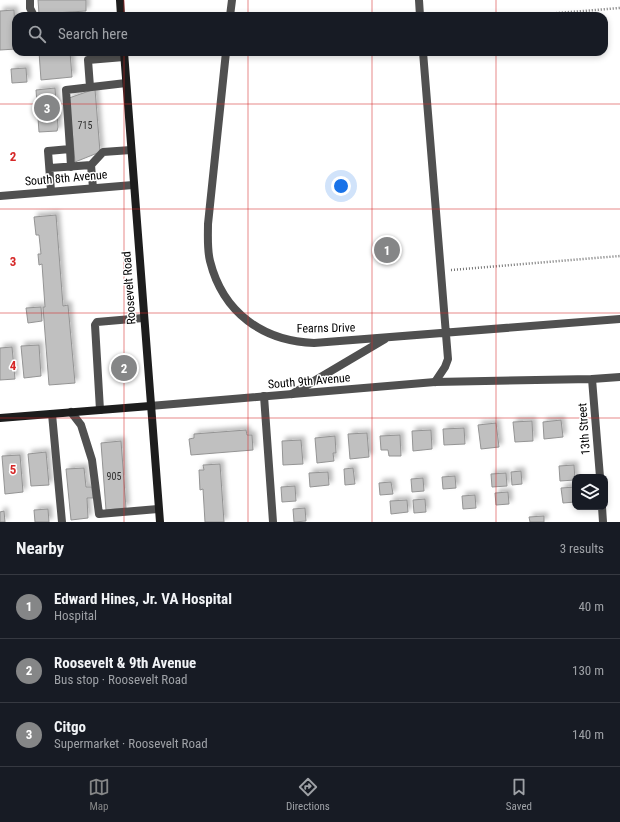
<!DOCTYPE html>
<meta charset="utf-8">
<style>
:root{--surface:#171b24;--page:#20242c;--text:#f1f3f6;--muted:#9ea1a6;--line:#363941;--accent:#858687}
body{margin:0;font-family:"Roboto Condensed",sans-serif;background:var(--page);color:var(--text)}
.controls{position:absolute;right:12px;bottom:12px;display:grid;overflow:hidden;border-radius:8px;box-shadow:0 2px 6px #0003}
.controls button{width:36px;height:36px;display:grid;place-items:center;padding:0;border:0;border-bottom:1px solid var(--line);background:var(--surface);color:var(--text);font:20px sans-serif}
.you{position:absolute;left:341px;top:186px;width:14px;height:14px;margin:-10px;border:3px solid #fff;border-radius:50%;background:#1a73e8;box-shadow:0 0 0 6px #1a73e833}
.badge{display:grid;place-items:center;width:26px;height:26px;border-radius:50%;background:var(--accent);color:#fff;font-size:13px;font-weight:700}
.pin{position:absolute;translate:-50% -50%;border:2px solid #fff;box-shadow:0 1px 4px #0006}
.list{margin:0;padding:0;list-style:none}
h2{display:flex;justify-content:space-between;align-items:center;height:52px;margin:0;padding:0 16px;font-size:17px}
h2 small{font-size:13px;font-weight:400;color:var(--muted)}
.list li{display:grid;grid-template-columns:26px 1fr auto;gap:12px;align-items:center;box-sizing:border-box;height:64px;padding:0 16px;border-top:1px solid var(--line)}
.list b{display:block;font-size:15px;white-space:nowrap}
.list p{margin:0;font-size:13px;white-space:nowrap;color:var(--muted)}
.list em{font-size:13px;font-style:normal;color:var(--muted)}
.icon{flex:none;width:22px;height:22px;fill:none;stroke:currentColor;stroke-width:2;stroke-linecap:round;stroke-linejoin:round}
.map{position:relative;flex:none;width:620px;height:522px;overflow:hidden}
.search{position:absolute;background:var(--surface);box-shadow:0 2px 6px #0003;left:12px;right:12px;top:12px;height:44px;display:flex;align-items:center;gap:10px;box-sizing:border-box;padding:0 14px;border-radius:12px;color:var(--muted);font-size:15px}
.sheet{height:244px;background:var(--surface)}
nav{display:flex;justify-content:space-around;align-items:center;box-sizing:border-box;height:56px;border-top:1px solid var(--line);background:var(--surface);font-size:11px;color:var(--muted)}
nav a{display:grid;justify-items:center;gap:2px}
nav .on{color:var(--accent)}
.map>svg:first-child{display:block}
.building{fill:#c0c0c0;stroke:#949494;filter:url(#shadow)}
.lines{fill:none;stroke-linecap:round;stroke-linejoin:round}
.path{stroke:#727272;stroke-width:2.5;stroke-dasharray:1 2;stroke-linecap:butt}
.lane{stroke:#505050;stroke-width:8}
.street{stroke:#505050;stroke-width:8}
.secondary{stroke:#1d1d1d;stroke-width:8}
.grid{fill:none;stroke:#d62828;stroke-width:1;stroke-opacity:0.55}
.labels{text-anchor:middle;stroke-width:3;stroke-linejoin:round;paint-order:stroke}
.number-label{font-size:10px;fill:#303030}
.street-label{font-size:12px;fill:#000;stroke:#fff}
.grid-label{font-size:13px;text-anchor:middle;font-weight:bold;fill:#d62828;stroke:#fff;stroke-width:3;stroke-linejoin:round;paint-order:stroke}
</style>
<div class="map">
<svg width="620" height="522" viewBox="0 0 620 522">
<defs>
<filter id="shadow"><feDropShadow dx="3.5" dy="-3.5" stdDeviation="2" flood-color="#0004"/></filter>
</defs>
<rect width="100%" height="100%" fill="#fff"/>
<path class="building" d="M 38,0 L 86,0 L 86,11 L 39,14 Z
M 14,10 L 16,49 L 0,50 L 0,11 Z
M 39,52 L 70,52 L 72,77 L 41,80 Z
M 26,68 L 27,82 L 12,83 L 11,69 Z
M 55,88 L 58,127 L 57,131 L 39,132 L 36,90 Z
M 95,89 L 100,152 L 75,162 L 69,98 Z
M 56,215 L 63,306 L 68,305 L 75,383 L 49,385 L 43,307 L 45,307 L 42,264 L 39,265 L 38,254 L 41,254 L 39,235 L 36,235 L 34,217 Z
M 41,307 L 42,321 L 28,323 L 26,308 Z
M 39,345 L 41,376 L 24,378 L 21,346 Z
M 12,347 L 15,379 L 0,380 L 0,348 Z
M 561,420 L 563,437 L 544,439 L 543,422 Z
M 532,421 L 533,441 L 515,442 L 513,422 Z
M 496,423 L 499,447 L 481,449 L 478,425 Z
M 464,428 L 465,444 L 444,445 L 443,429 Z
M 246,430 L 247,435 L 252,435 L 253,450 L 191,455 L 189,439 L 194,438 L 194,434 Z
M 431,430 L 432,449 L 413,451 L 412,431 Z
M 367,433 L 369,457 L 350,459 L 348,434 Z
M 400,435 L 401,456 L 389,456 L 388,450 L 381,450 L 380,436 Z
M 335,436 L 336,453 L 333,453 L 334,461 L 317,463 L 315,438 Z
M 301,440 L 303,464 L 283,465 L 282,441 Z
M 121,441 L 126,508 L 106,510 L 101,443 Z
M 46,452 L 49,485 L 31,486 L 28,454 Z
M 20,455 L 23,492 L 5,494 L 2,456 Z
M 220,464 L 224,522 L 205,522 L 203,489 L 200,490 L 199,470 L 204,470 L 203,465 Z
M 574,465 L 575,480 L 560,481 L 559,466 Z
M 84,468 L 86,487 L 92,487 L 93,498 L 87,498 L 88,518 L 71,520 L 66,469 Z
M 353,468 L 355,484 L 345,485 L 344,469 Z
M 521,471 L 522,484 L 512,485 L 511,472 Z
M 328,472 L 329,485 L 310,487 L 309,473 Z
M 506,473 L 507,486 L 492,487 L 491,474 Z
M 455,476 L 456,488 L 443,489 L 442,477 Z
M 423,478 L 424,491 L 412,492 L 411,479 Z
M 391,482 L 393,494 L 380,495 L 379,483 Z
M 295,486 L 296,501 L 282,502 L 281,487 Z
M 575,487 L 575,502 L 563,503 L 561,488 Z
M 508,492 L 509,504 L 496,505 L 495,493 Z
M 475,495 L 476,508 L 463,509 L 462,496 Z
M 425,499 L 426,512 L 414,513 L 413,500 Z
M 407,500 L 408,512 L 391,514 L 390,501 Z
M 305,508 L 306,521 L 294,522 L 293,509 Z
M 48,509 L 49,522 L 35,522 L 34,510 Z
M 4,511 L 5,522 L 0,522 L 0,512 Z
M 544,516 L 544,522 L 530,522 L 529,517 Z"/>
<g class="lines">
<path class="path" d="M 520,16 L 620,8
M 451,270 L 620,256"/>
<path class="lane" d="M 30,0 L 30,8 L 34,16
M 419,0 L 420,16
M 230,16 L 232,0
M 226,52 L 208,224 C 208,236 207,249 210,261 C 223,313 263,341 314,343 L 620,319
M 423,52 L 448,359 L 445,367 L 435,382
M 90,87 L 88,60 L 124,57
M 70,149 L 71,167
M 91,165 L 93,188
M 50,168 L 91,165 L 103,152 L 131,150
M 51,191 L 48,151 L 70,149 L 66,90 L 126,83
M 292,394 L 385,339
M 264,396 L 273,522
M 100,410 L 95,325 L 97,322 L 143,318
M 71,412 L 81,425 L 92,460 L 99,514 L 158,509
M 52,414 L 62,522"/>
<path class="street" d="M 0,196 L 133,185
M 592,379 L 600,477
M 150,406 L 435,382 L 592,379 L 620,377
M 602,507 L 603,522"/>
<path class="secondary" d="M 120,0 L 121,16
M 124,52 L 160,522
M 0,418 L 150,406"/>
</g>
<path class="grid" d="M 124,0 L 124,16M 248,0 L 248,16M 372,0 L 372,16M 496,0 L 496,16M 124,52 L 124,522M 248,52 L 248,522M 372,52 L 372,522M 496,52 L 496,522M 0,104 L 620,104M 0,209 L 620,209M 0,313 L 620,313M 0,418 L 620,418"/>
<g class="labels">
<g class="number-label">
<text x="85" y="129">715</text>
<text x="114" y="480">905</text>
</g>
<g class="street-label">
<text transform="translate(66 178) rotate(-5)" y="4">South 8th Avenue</text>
<text transform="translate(129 288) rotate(-94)" y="4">Roosevelt Road</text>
<text transform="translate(326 328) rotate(-1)" y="4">Fearns Drive</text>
<text transform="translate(309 381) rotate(-5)" y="4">South 9th Avenue</text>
<text transform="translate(584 429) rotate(-94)" y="4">13th Street</text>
</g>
</g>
<g class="grid-label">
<text x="13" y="161">2</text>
<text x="13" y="266">3</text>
<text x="13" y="370">4</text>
<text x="13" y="474">5</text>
</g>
</svg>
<div class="controls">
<button><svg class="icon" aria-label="layers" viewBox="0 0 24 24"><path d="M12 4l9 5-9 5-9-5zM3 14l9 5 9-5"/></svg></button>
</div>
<div class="you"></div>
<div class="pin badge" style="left:387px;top:250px">1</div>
<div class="pin badge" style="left:124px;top:368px">2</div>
<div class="pin badge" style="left:47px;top:108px">3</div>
<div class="search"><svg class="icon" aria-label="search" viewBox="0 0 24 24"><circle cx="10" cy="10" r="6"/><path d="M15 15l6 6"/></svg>Search here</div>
</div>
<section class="sheet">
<h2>Nearby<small>3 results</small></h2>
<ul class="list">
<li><span class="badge">1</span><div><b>Edward Hines, Jr. VA Hospital</b><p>Hospital</p></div><em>40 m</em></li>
<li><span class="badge">2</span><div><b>Roosevelt &amp; 9th Avenue</b><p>Bus stop · Roosevelt Road</p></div><em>130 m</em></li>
<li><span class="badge">3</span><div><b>Citgo</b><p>Supermarket · Roosevelt Road</p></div><em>140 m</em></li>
</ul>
</section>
<nav>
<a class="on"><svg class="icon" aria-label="map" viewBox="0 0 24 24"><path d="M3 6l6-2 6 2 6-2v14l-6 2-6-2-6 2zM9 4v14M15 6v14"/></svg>Map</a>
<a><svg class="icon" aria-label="directions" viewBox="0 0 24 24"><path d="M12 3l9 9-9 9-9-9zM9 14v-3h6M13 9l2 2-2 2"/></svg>Directions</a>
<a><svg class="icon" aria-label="saved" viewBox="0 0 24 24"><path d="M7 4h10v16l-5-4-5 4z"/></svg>Saved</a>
</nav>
